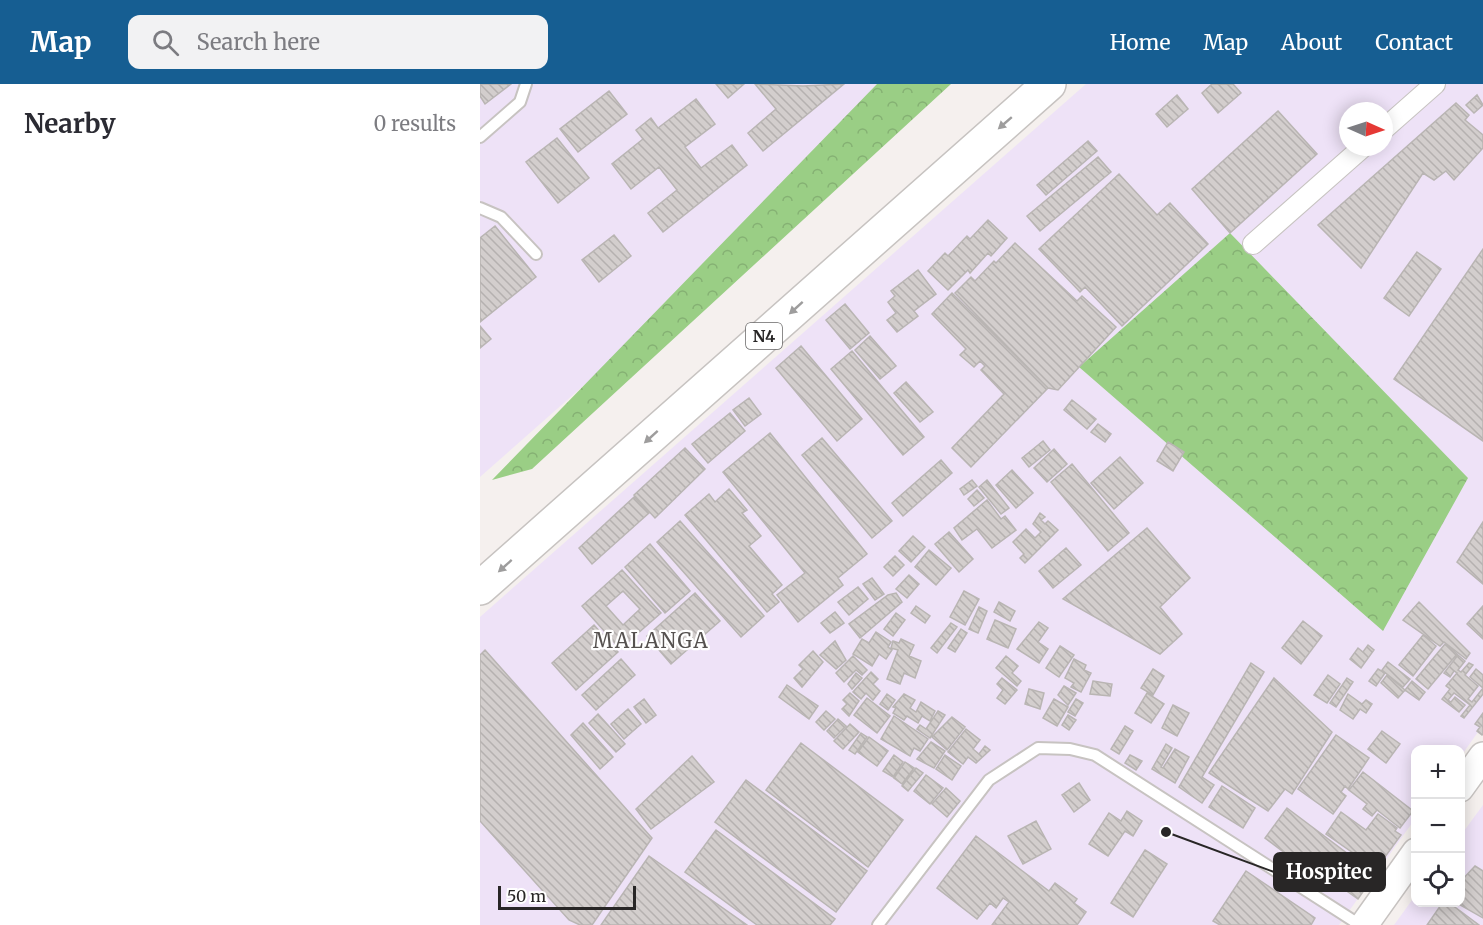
<!DOCTYPE html>
<meta charset="utf-8">
<style>
:root{--surface:#fff;--page:#f2f2f3;--text:#2b2b33;--muted:#7c7c81;--line:#e1e1e2;--accent:#165e92}
body{margin:0;font-family:Merriweather,serif;background:var(--page);color:var(--text)}
.controls{position:absolute;right:18px;bottom:18px;display:grid;overflow:hidden;border-radius:12px;box-shadow:0 3px 15px #0003}
.controls button{width:54px;height:54px;display:grid;place-items:center;padding:0;border:0;border-bottom:2px solid var(--line);background:var(--surface);color:var(--text);font:30px sans-serif}
.compass{position:absolute;left:859px;top:18px;width:54px;height:54px;border-radius:50%;background:var(--surface);box-shadow:0 3px 15px #0003;rotate:93deg}
.scale{position:absolute;left:18px;bottom:15px;width:138px;box-sizing:border-box;padding-left:6px;border:3px solid #282626;border-top:0;font-size:16px;line-height:21px;white-space:nowrap;color:#282626;-webkit-text-stroke:4px #fff;paint-order:stroke}
.list{margin:0;padding:0;list-style:none}
h2{display:flex;justify-content:space-between;align-items:center;height:78px;margin:0;padding:0 24px;font-size:26px}
h2 small{font-size:20px;font-weight:400;color:var(--muted)}
.icon{flex:none;width:33px;height:33px;fill:none;stroke:currentColor;stroke-width:2;stroke-linecap:round;stroke-linejoin:round}
.map{position:relative;flex:none;width:1003px;height:841px;overflow:hidden}
header{display:flex;align-items:center;gap:36px;box-sizing:border-box;height:84px;padding:0 30px;background:var(--accent);color:#fff}
header strong{font-size:28px}
nav{display:flex;gap:33px;margin-inline-start:auto;font-size:21px}
.search{width:420px;height:54px;background:var(--page);display:flex;align-items:center;gap:15px;box-sizing:border-box;padding:0 21px;border-radius:12px;color:var(--muted);font-size:22px}
main{display:flex}
aside{flex:1;background:var(--surface)}
.map>svg:first-child{display:block}
.industrial{fill:#eee2f7;fill-rule:evenodd}
.forest{fill:url(#forest-crowns)}
.building{fill:url(#building-back-hatch);stroke:#b9b5b3;stroke-width:1.5;fill-rule:evenodd}
.lines{fill:none;stroke-linecap:round;stroke-linejoin:round}
.lane-casing{stroke:#c7c3c1;stroke-width:14}
.street-casing{stroke:#c7c3c1;stroke-width:22}
.secondary-casing{stroke:#c7c3c1;stroke-width:30}
.highway-casing{stroke:#c7c3c1;stroke-width:36}
.lane{stroke:#fff;stroke-width:10}
.street{stroke:#fff;stroke-width:20}
.secondary{stroke:#fff;stroke-width:27}
.highway{stroke:#fff;stroke-width:33}
.oneway{fill:#9e9d9d}
.labels{text-anchor:middle;stroke-width:4.5;stroke-linejoin:round;paint-order:stroke}
.shield{fill:#fff;stroke:#686767;stroke-width:1.5}
.shield-label{font-size:16px;font-weight:bold;fill:#282626}
.neighbourhood-label{font-size:20px;letter-spacing:1.5px;fill:#565250;stroke:#fff}
.leader{fill:none;stroke:#282626;stroke-width:2}
.callout-dot{fill:#282626;stroke:#fff;stroke-width:2}
.callout{fill:#282626;stroke:#282626;stroke-width:2}
.callout-label{font-size:20px;text-anchor:middle;font-weight:bold;fill:#fff}
</style>
<header>
<strong>Map</strong>
<div class="search"><svg class="icon" aria-label="search" viewBox="0 0 24 24"><circle cx="10" cy="10" r="6"/><path d="M15 15l6 6"/></svg>Search here</div>
<nav><a>Home</a><a>Map</a><a>About</a><a>Contact</a></nav>
</header>
<main>
<aside>
<h2>Nearby<small>0 results</small></h2>
<ul class="list">
</ul>
</aside>
<div class="map">
<svg width="1003" height="841" viewBox="0 0 1003 841">
<defs>
<pattern id="forest-crowns" width="20" height="18" patternUnits="userSpaceOnUse" patternTransform="scale(1.5)"><rect width="20" height="18" fill="#9ace85"/><path d="M2 6a3 3 0 1 1 6 0M12 15a3 3 0 1 1 6 0" fill="none" stroke="#85b173"/></pattern>
<pattern id="building-back-hatch" width="6" height="6" patternUnits="userSpaceOnUse" patternTransform="scale(1.5)"><rect width="6" height="6" fill="#d3cecd"/><path d="M-1 5l2 2M0 0l6 6M5-1l2 2" fill="none" stroke="#b5b1b0"/></pattern>
</defs>
<rect width="100%" height="100%" fill="#f5f0ee"/>
<path class="industrial" d="M 0,0 L 421,0 L 120,287 L 0,393 Z
M 606,0 L 1003,0 L 1003,641 L 981,672 L 980,666 L 936,666 L 935,735 L 859,841 L 0,841 L 0,533 ZM 868,27 L 904,27 L 904,63 L 868,63 Z
M 1003,721 L 1003,841 L 914,841 L 935,812 L 936,818 L 980,818 L 981,751 Z"/>
<path class="forest" d="M 397,0 L 471,0 L 52,385 L 12,396 Z
M 750,149 L 988,394 L 903,547 L 599,283 Z"/>
<path class="building" d="M 0,0 L 31,0 L 5,20 L 0,12 Z
M 236,0 L 264,0 L 248,14 Z
M 275,0 L 323,2 L 364,0 L 283,67 L 268,49 L 296,25 Z
M 732,0 L 753,0 L 761,9 L 738,29 L 722,9 Z
M 129,7 L 147,30 L 98,68 L 80,45 Z
M 697,11 L 708,25 L 687,43 L 676,30 Z
M 997,11 L 1003,21 L 994,29 L 986,21 Z
M 216,15 L 235,40 L 205,63 L 221,84 L 252,61 L 267,81 L 183,148 L 168,129 L 197,106 L 179,83 L 151,105 L 132,80 L 163,55 L 156,46 L 171,34 L 178,44 Z
M 976,19 L 989,31 L 985,36 L 1003,51 L 1003,64 L 974,96 L 966,87 L 954,96 L 943,89 L 881,184 L 838,141 Z
M 798,27 L 837,70 L 750,149 L 712,105 Z
M 77,54 L 109,94 L 78,119 L 46,78 Z
M 608,57 L 617,67 L 566,111 L 557,101 Z
M 618,73 L 631,88 L 560,147 L 547,132 Z
M 639,90 L 677,131 L 690,119 L 728,160 L 642,242 L 605,203 L 600,208 L 559,165 Z
M 508,136 L 527,154 L 511,172 L 508,169 L 490,189 L 488,186 L 468,206 L 448,187 L 465,169 L 468,172 L 487,152 L 490,155 Z
M 15,142 L 56,193 L 0,238 L 0,154 Z
M 134,151 L 151,172 L 119,198 L 102,176 Z
M 535,159 L 597,217 L 602,212 L 636,243 L 578,306 L 568,304 L 475,209 L 491,193 L 495,197 L 514,177 L 516,179 Z
M 1003,165 L 1003,357 L 914,295 Z
M 937,168 L 961,185 L 929,232 L 904,214 Z
M 438,186 L 456,210 L 434,227 L 438,232 L 417,248 L 407,236 L 416,229 L 408,218 L 415,212 L 411,207 Z
M 472,209 L 568,304 L 491,383 L 472,364 L 524,310 L 501,286 L 505,282 L 500,277 L 494,283 L 480,271 L 486,265 L 452,230 Z
M 365,220 L 389,249 L 370,265 L 346,236 Z
M 0,242 L 11,255 L 0,264 Z
M 390,252 L 416,282 L 400,295 L 375,266 Z
M 321,262 L 382,335 L 357,357 L 296,284 Z
M 372,267 L 444,353 L 423,371 L 351,285 Z
M 426,298 L 453,328 L 440,338 L 414,309 Z
M 269,314 L 281,330 L 265,342 L 253,326 Z
M 592,316 L 616,335 L 607,345 L 584,326 Z
M 250,329 L 265,347 L 228,379 L 212,360 Z
M 618,340 L 631,350 L 625,358 L 611,348 Z
M 290,349 L 387,470 L 358,494 L 363,501 L 318,538 L 297,511 L 325,489 L 243,388 Z
M 342,354 L 412,437 L 392,454 L 322,371 Z
M 563,357 L 570,366 L 549,383 L 542,374 Z
M 688,358 L 704,368 L 693,387 L 677,377 Z
M 205,364 L 225,385 L 175,434 L 154,411 Z
M 574,365 L 587,380 L 567,398 L 554,384 Z
M 640,373 L 663,399 L 634,425 L 611,399 Z
M 461,376 L 472,389 L 423,432 L 412,419 Z
M 592,380 L 649,449 L 628,467 L 571,398 Z
M 532,386 L 553,409 L 536,424 L 516,401 Z
M 492,396 L 497,402 L 484,411 L 480,405 Z
M 507,396 L 529,424 L 521,430 L 499,403 Z
M 249,405 L 267,426 L 262,429 L 281,452 L 269,462 L 302,501 L 292,510 L 299,518 L 287,528 L 205,431 L 229,410 L 235,418 Z
M 497,406 L 504,414 L 494,422 L 488,415 Z
M 154,413 L 169,429 L 112,480 L 99,464 Z
M 507,416 L 521,435 L 525,432 L 536,446 L 512,464 L 497,445 L 482,456 L 474,444 Z
M 560,429 L 565,433 L 561,436 L 565,440 L 568,437 L 578,446 L 545,479 L 540,474 L 544,470 L 533,458 L 546,445 L 555,454 L 561,448 L 553,440 Z
M 200,437 L 284,532 L 261,553 L 177,458 Z
M 1003,438 L 1003,500 L 977,478 Z
M 667,444 L 710,494 L 680,523 L 702,550 L 680,570 L 583,515 Z
M 469,448 L 493,475 L 479,488 L 455,460 Z
M 433,452 L 445,463 L 431,478 L 419,467 Z
M 170,460 L 210,507 L 185,529 L 145,483 Z
M 586,464 L 601,481 L 573,504 L 559,487 Z
M 449,466 L 471,484 L 456,501 L 435,483 Z
M 415,472 L 424,481 L 413,492 L 404,483 Z
M 142,486 L 181,529 L 140,565 L 102,522 ZM 143,507 L 160,525 L 143,541 L 126,522 Z
M 429,491 L 439,500 L 427,514 L 416,505 Z
M 392,494 L 404,510 L 395,516 L 383,500 Z
M 378,503 L 388,515 L 369,531 L 358,518 Z
M 484,507 L 499,515 L 485,541 L 470,533 Z
M 215,509 L 240,537 L 191,580 L 167,552 Z
M 416,509 L 422,518 L 380,554 L 369,540 L 408,511 Z
M 519,518 L 535,527 L 530,537 L 514,528 Z
M 939,518 L 990,569 L 986,575 L 964,558 L 960,562 L 923,536 Z
M 436,522 L 450,532 L 445,539 L 431,529 Z
M 1003,522 L 1003,555 L 987,540 Z
M 499,523 L 507,527 L 498,549 L 489,545 Z
M 355,528 L 364,539 L 350,549 L 341,539 Z
M 416,529 L 425,536 L 413,552 L 404,545 Z
M 515,536 L 536,545 L 528,564 L 507,555 Z
M 823,537 L 842,552 L 821,580 L 802,564 Z
M 559,538 L 568,544 L 558,558 L 568,565 L 559,579 L 537,565 Z
M 471,539 L 477,543 L 457,569 L 451,564 Z
M 114,541 L 138,568 L 96,606 L 72,579 Z
M 481,545 L 487,549 L 475,568 L 468,564 Z
M 396,548 L 411,558 L 408,563 L 412,566 L 406,575 L 399,570 L 392,582 L 373,570 L 382,555 L 389,559 Z
M 943,551 L 956,562 L 933,592 L 919,581 Z
M 421,555 L 434,561 L 429,572 L 441,577 L 435,594 L 424,589 L 420,600 L 407,595 L 418,566 L 411,564 L 413,557 L 419,559 Z
M 355,557 L 366,576 L 356,585 L 340,571 Z
M 965,560 L 977,570 L 948,605 L 936,595 Z
M 888,561 L 894,566 L 881,584 L 870,575 L 878,564 L 883,568 Z
M 580,562 L 594,571 L 579,593 L 566,584 Z
M 5,566 L 172,754 L 112,841 L 100,841 L 89,836 L 0,737 L 0,571 Z
M 333,567 L 343,578 L 322,603 L 314,594 L 323,585 L 319,581 Z
M 978,571 L 985,577 L 978,586 L 981,588 L 989,579 L 993,581 L 985,591 L 998,602 L 988,615 L 992,618 L 1003,604 L 1003,610 L 984,634 L 981,632 L 990,621 L 974,609 L 968,616 L 971,618 L 975,613 L 985,621 L 979,628 L 962,615 L 970,605 L 966,602 L 977,589 L 974,587 L 970,593 L 964,589 Z
M 373,572 L 387,586 L 382,591 L 376,586 L 364,598 L 356,589 Z
M 526,572 L 538,582 L 532,589 L 541,597 L 537,602 L 516,584 Z
M 141,575 L 155,591 L 116,626 L 102,611 Z
M 594,575 L 606,581 L 604,586 L 611,589 L 601,608 L 591,603 L 594,599 L 585,594 Z
M 908,578 L 930,595 L 923,603 L 902,586 Z
M 771,579 L 784,588 L 722,693 L 734,701 L 722,719 L 699,703 Z
M 673,585 L 684,592 L 673,611 L 661,604 Z
M 898,585 L 905,589 L 896,602 L 889,597 Z
M 996,585 L 1003,591 L 1003,604 L 990,593 Z
M 391,588 L 398,595 L 393,600 L 400,607 L 393,616 L 386,609 L 381,615 L 373,608 Z
M 376,589 L 382,594 L 372,605 L 368,600 Z
M 848,591 L 860,600 L 847,619 L 834,611 Z
M 907,591 L 925,606 L 918,614 L 901,599 Z
M 522,594 L 537,606 L 525,620 L 517,614 L 523,606 L 517,600 Z
M 794,594 L 852,648 L 812,710 L 805,705 L 788,727 L 729,689 Z
M 867,594 L 873,598 L 856,623 L 850,619 Z
M 613,597 L 632,600 L 630,612 L 610,610 Z
M 932,597 L 945,608 L 939,616 L 925,606 Z
M 307,601 L 338,622 L 329,635 L 299,613 Z
M 584,602 L 596,609 L 588,621 L 578,611 Z
M 549,605 L 564,609 L 560,625 L 545,620 Z
M 370,609 L 379,617 L 369,632 L 362,625 L 367,620 L 363,616 Z
M 667,609 L 684,620 L 671,639 L 655,629 Z
M 407,610 L 415,616 L 408,626 L 400,620 Z
M 424,610 L 435,616 L 430,624 L 436,628 L 441,618 L 455,627 L 450,637 L 442,632 L 438,639 L 427,632 L 424,636 L 413,629 L 416,624 L 413,623 Z
M 868,610 L 882,620 L 886,616 L 892,620 L 886,629 L 880,625 L 873,635 L 860,626 Z
M 387,614 L 410,632 L 397,649 L 374,631 Z
M 164,615 L 176,631 L 166,639 L 154,623 Z
M 574,615 L 588,623 L 577,642 L 563,634 Z
M 596,615 L 603,619 L 595,632 L 588,628 Z
M 693,621 L 709,629 L 697,652 L 682,644 Z
M 148,625 L 161,640 L 144,655 L 131,640 Z
M 346,627 L 355,635 L 344,646 L 336,638 Z
M 458,627 L 465,631 L 450,654 L 437,645 L 440,641 L 446,645 Z
M 1003,629 L 1003,650 L 1002,651 L 997,647 L 1000,643 L 995,640 Z
M 118,630 L 145,660 L 136,668 L 109,639 Z
M 588,631 L 596,636 L 589,646 L 582,641 Z
M 414,632 L 448,655 L 440,667 L 434,664 L 430,672 L 401,655 Z
M 472,633 L 485,643 L 467,666 L 452,653 Z
M 358,635 L 366,642 L 354,654 L 347,647 Z
M 103,639 L 133,673 L 120,685 L 91,651 Z
M 370,640 L 379,648 L 363,665 L 354,657 Z
M 645,642 L 653,647 L 639,670 L 631,665 Z
M 486,645 L 500,656 L 493,665 L 499,670 L 505,662 L 510,666 L 496,679 L 488,673 L 483,680 L 468,668 Z
M 902,647 L 920,660 L 906,679 L 888,665 Z
M 381,649 L 387,653 L 375,670 L 369,666 Z
M 856,651 L 889,674 L 868,705 L 865,702 L 861,708 L 866,712 L 853,730 L 818,705 Z
M 389,653 L 408,667 L 397,682 L 378,668 Z
M 451,658 L 465,667 L 454,684 L 437,675 Z
M 321,659 L 423,736 L 388,783 L 286,706 Z
M 686,660 L 692,664 L 681,683 L 683,684 L 695,665 L 709,673 L 695,699 L 672,685 Z
M 414,671 L 423,678 L 413,693 L 403,687 Z
M 465,671 L 481,682 L 472,696 L 456,685 Z
M 650,671 L 662,677 L 656,686 L 645,679 Z
M 212,672 L 234,698 L 171,745 L 156,725 Z
M 425,678 L 434,684 L 422,700 L 414,694 Z
M 436,684 L 443,689 L 428,707 L 422,702 Z
M 883,688 L 933,727 L 920,744 L 897,726 L 892,732 L 883,725 L 887,720 L 869,706 Z
M 446,691 L 463,704 L 450,720 L 434,707 Z
M 266,696 L 387,787 L 356,828 L 235,738 Z
M 599,699 L 610,716 L 594,728 L 582,711 Z
M 742,702 L 775,724 L 763,744 L 729,723 Z
M 466,704 L 480,717 L 467,733 L 452,720 Z
M 807,724 L 868,770 L 846,800 L 785,754 Z
M 647,727 L 662,737 L 653,752 L 645,747 L 628,772 L 609,760 L 629,729 L 641,737 Z
M 861,728 L 886,746 L 898,730 L 917,744 L 915,747 L 921,751 L 902,777 L 896,773 L 889,784 L 896,789 L 878,815 L 854,798 L 873,769 L 846,750 Z
M 556,737 L 571,765 L 543,780 L 528,752 Z
M 236,746 L 355,835 L 350,841 L 277,841 L 205,788 Z
M 496,752 L 569,807 L 575,799 L 597,815 L 594,819 L 606,828 L 597,841 L 512,841 L 529,818 L 523,814 L 516,824 L 510,819 L 497,835 L 457,804 Z
M 665,766 L 687,780 L 653,833 L 631,819 Z
M 169,772 L 267,841 L 121,841 Z
M 995,782 L 1003,787 L 1003,834 L 975,818 L 980,818 L 980,798 Z
M 766,787 L 835,834 L 831,841 L 740,841 L 733,837 Z
M 963,818 L 968,818 L 999,841 L 947,841 Z"/>
<g class="lines">
<g class="lane-casing">
<path id="lane" d="M 0,53 L 40,18 L 46,0
M 0,124 L 21,133 L 56,170
M 398,841 L 509,696 L 558,664 L 590,665 L 615,671 L 880,841"/>
</g>
<g class="street-casing">
<path id="street" d="M 904,45 L 955,0
M 773,160 L 883,63"/>
</g>
<g class="secondary-casing">
<path id="secondary" d="M 980,704 L 1003,672
M 884,841 L 936,768"/>
</g>
<g class="highway-casing">
<path id="highway" d="M 0,504 L 569,0"/>
</g>
<use href="#lane" class="lane"/>
<use href="#street" class="street"/>
<use href="#secondary" class="secondary"/>
<use href="#highway" class="highway"/>
</g>
<defs><path id="oneway-solid" d="M-6-.8H1V-3.2L6.5 0L1 3.2V.8H-6Z" transform="scale(1.5)"/></defs>
<g class="oneway">
<use href="#oneway-solid" transform="translate(525 39) rotate(139)"/>
<use href="#oneway-solid" transform="translate(316 224) rotate(138)"/>
<use href="#oneway-solid" transform="translate(171 353) rotate(138)"/>
<use href="#oneway-solid" transform="translate(25 482) rotate(138)"/>
</g>
<g class="labels">
<rect class="shield" x="266" y="239" width="36" height="26" rx="4.5"/>
<g class="shield-label">
<text x="284" y="258">N4</text>
</g>
<g class="neighbourhood-label">
<text x="171" y="564">MALANGA</text>
</g>
</g>
<path class="leader" d="M686 748L794 788"/>
<circle class="callout-dot" cx="686" cy="748" r="6"/>
<rect class="callout" x="794" y="769" width="111" height="38" rx="6"/>
<g class="callout-label">
<text x="849" y="795">Hospitec</text>
</g>
</svg>
<div class="controls">
<button>+</button>
<button>−</button>
<button><svg class="icon" aria-label="locate" viewBox="0 0 24 24"><circle cx="12" cy="12" r="6"/><path d="M12 2v4M12 18v4M2 12h4M18 12h4"/></svg></button>
</div>
<svg class="compass" viewBox="-18 -18 36 36"><path d="M0-13l5 13h-10z" fill="#e53935"/><path d="M0 13l5-13h-10z" fill="#7c7c81"/></svg>
<div class="scale">50 m</div>
</div>
</main>
